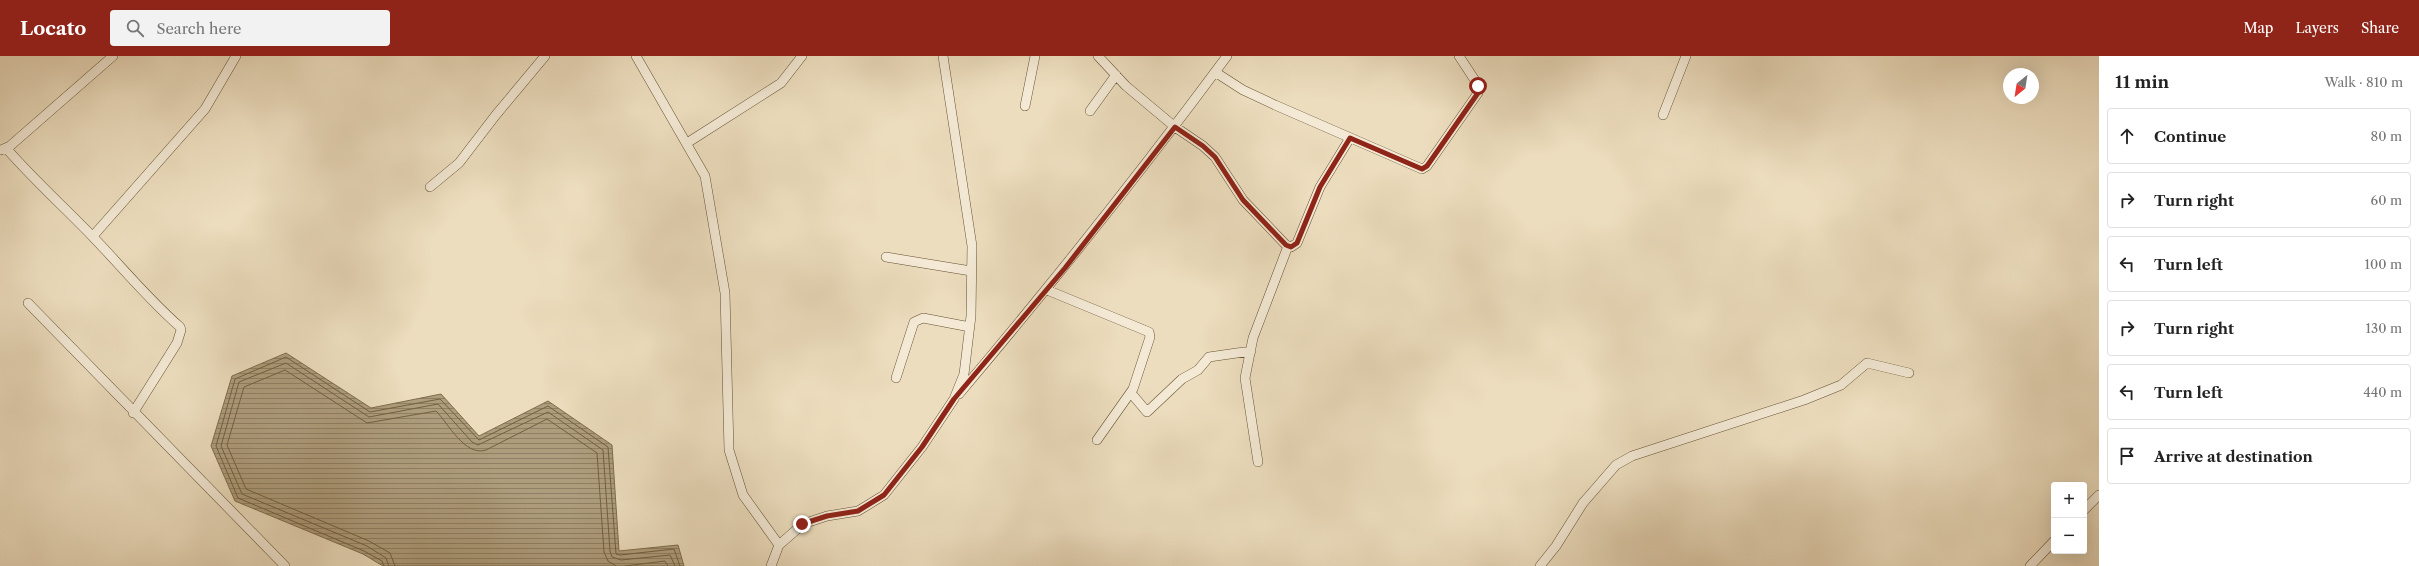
<!DOCTYPE html>
<meta charset="utf-8">
<style>
:root{--surface:#fff;--page:#f2f2f2;--text:#222;--muted:#767676;--line:#e0e0e0;--accent:#8f2418}
body{margin:0;font-family:"Libre Caslon Text",serif;background:var(--page);color:var(--text)}
.controls{position:absolute;right:12px;bottom:12px;display:grid;overflow:hidden;border-radius:4px;box-shadow:0 4px 16px #0002}
.controls button{width:36px;height:36px;display:grid;place-items:center;padding:0;border:0;border-bottom:1px solid var(--line);background:var(--surface);color:var(--text);font:20px sans-serif}
.compass{position:absolute;left:2003px;top:12px;width:36px;height:36px;border-radius:50%;background:var(--surface);box-shadow:0 4px 16px #0002;rotate:210deg}
.stop{position:absolute;width:12px;height:12px;margin:-9px;border:3px solid #8f2418;border-radius:50%;background:#fff}
.stop.end{background:#8f2418;border-color:#fff;box-shadow:0 1px 4px #0008}
.list{margin:0;padding:0;list-style:none}
h2{display:flex;justify-content:space-between;align-items:center;height:52px;margin:0;padding:0 16px;font-size:17px}
h2 small{font-size:13px;font-weight:400;color:var(--muted)}
.list li{display:grid;grid-template-columns:26px 1fr auto;gap:12px;align-items:center;box-sizing:border-box;height:56px;margin:0 8px 8px;padding:0 8px;border:1px solid var(--line);border-radius:4px}
.list b{display:block;font-size:15px;white-space:nowrap}
.list em{font-size:13px;font-style:normal;color:var(--muted)}
.icon{flex:none;width:22px;height:22px;fill:none;stroke:currentColor;stroke-width:2;stroke-linecap:round;stroke-linejoin:round}
.map{position:relative;flex:none;width:2099px;height:510px;overflow:hidden}
header{display:flex;align-items:center;gap:24px;box-sizing:border-box;height:56px;padding:0 20px;background:var(--accent);color:#fff}
header strong{font-size:19px}
nav{display:flex;gap:22px;margin-inline-start:auto;font-size:14px}
.search{width:280px;height:36px;background:var(--page);display:flex;align-items:center;gap:10px;box-sizing:border-box;padding:0 14px;border-radius:4px;color:var(--muted);font-size:15px}
main{display:flex}
aside{flex:1;background:var(--surface)}
.map>svg:first-child{display:block}
.water{fill:url(#water-rules);stroke:#7e6c4b}
.lines{fill:none;stroke-linecap:round;stroke-linejoin:round}
.shore{stroke:#72603e;stroke-width:1}
.street-casing{stroke:#645130;stroke-width:10}
.street{stroke:#f3e9d5;stroke-width:9}
.route{stroke:#8f2418;stroke-width:5}
</style>
<header>
<strong>Locato</strong>
<div class="search"><svg class="icon" aria-label="search" viewBox="0 0 24 24"><circle cx="10" cy="10" r="6"/><path d="M15 15l6 6"/></svg>Search here</div>
<nav><a>Map</a><a>Layers</a><a>Share</a></nav>
</header>
<main>
<div class="map">
<svg width="2099" height="510" viewBox="0 0 2099 510">
<defs>
<pattern id="water-rules" width="6" height="5" patternUnits="userSpaceOnUse"><rect width="6" height="5" fill="#ae9d7d"/><path d="M0 2.5h6" fill="none" stroke="#8e8064"/></pattern>
</defs>
<rect width="100%" height="100%" fill="#ecddbe"/>
<filter id="stains"><feTurbulence type="fractalNoise" baseFrequency=".005" numOctaves="4"/><feColorMatrix values="0 0 0 0 .2 0 0 0 0 .09 0 0 0 0 .02 0 0 0 .5 -.17"/></filter>
<radialGradient id="worn" r=".72"><stop offset=".6" stop-color="#630" stop-opacity="0"/><stop offset="1" stop-color="#630" stop-opacity=".3"/></radialGradient>
<path class="water" d="M 286,297 L 371,352 L 441,338 L 479,380 L 548,345 L 612,389 L 619,495 L 678,489 L 684,510 L 383,510 L 363,498 L 235,445 L 211,390 L 232,320 Z"/>
<g class="lines">
<path class="shore" d="M 384,510 L 382,505 L 364,495 L 238,442 L 216,390 L 235,323 L 286,301 L 370,356 L 440,343 L 479,384 L 548,350 L 608,391 L 616,498 L 620,499 L 674,493 L 680,510
M 389,510 L 386,502 L 367,490 L 242,438 L 221,390 L 239,326 L 286,307 L 369,361 L 438,348 L 472,386 L 478,389 L 548,356 L 603,394 L 610,495 L 612,501 L 621,504 L 670,499 L 675,510
M 395,510 L 390,497 L 369,485 L 246,433 L 227,389 L 244,331 L 285,314 L 367,367 L 436,355 C 448,367 465,401 486,394 L 547,363 L 597,397 L 604,496 L 608,505 L 616,510
M 625,510 L 665,505 L 668,510"/>
<g class="street-casing">
<path id="street" d="M 636,0 L 705,120 L 725,237 L 729,394 L 743,439 L 779,489
M 1098,0 L 1126,30 L 1175,71 L 1203,90 L 1215,101 L 1243,144 L 1286,189 L 1291,191 L 1297,187 L 1320,131 L 1350,82
M 1215,16 L 1243,34 L 1275,49 L 1422,113 L 1427,110 L 1478,37 L 1478,29 L 1459,0
M 1025,50 L 1035,0
M 1090,55 L 1116,19
M 1663,59 L 1686,0
M 687,87 L 781,27 L 802,0
M 6,92 C 33,123 64,151 93,181 C 122,211 148,243 180,271 L 181,274 L 177,287 L 133,357
M 1,94 L 10,90 L 113,0
M 430,131 L 459,107 L 495,60 L 545,0
M 93,180 L 205,53 L 236,0
M 886,201 L 971,215
M 1047,234 L 1149,276 L 1150,281 L 1133,333 L 1097,384
M 28,247 L 285,510
M 896,322 L 914,266 L 923,262 L 970,271
M 1131,337 L 1147,356 L 1182,323 L 1198,314 L 1209,301 L 1251,295
M 959,338 C 1052,228 1141,116 1227,0
M 1258,406 L 1245,322 L 1253,282 L 1288,190
M 2084,454 L 2099,439
M 771,510 L 779,489 L 803,468 L 827,460 L 858,455 L 884,439 L 922,391 L 954,343 L 964,318 L 971,260 L 972,190 L 943,0
M 1540,510 L 1556,490 L 1583,447 L 1616,409 L 1632,400 L 1804,344 L 1841,329 L 1867,307 L 1909,317
M 2030,510 L 2054,485"/>
</g>
<use href="#street" class="street"/>
</g>
<g class="lines">
<path class="route" d="M 802,468 L 827,460 L 858,455 L 884,439 L 922,391 L 954,343 L 1065,212 L 1175,71 L 1203,90 L 1215,101 L 1243,144 L 1286,189 L 1291,191 L 1297,187 L 1320,131 L 1350,82 L 1422,113 L 1427,110 L 1478,37 L 1478,30"/>
</g>
<rect width="100%" height="100%" filter="url(#stains)"/>
<rect width="100%" height="100%" fill="url(#worn)"/>
</svg>
<div class="controls">
<button>+</button>
<button>−</button>
</div>
<svg class="compass" viewBox="-18 -18 36 36"><path d="M0-13l5 13h-10z" fill="#e53935"/><path d="M0 13l5-13h-10z" fill="#767676"/></svg>
<div class="stop" style="left:1478px;top:30px"></div>
<div class="stop end" style="left:802px;top:468px"></div>
</div>
<aside>
<h2>11 min<small>Walk · 810 m</small></h2>
<ul class="list">
<li><svg class="icon" aria-label="ahead" viewBox="0 0 24 24"><path d="M12 20V5M6 11l6-6 6 6"/></svg><div><b>Continue</b></div><em>80 m</em></li>
<li><svg class="icon" aria-label="right" viewBox="0 0 24 24"><path d="M7 20v-9h11M14 6l5 5-5 5"/></svg><div><b>Turn right</b></div><em>60 m</em></li>
<li><svg class="icon" aria-label="left" viewBox="0 0 24 24"><path d="M17 20v-9H6M10 6l-5 5 5 5"/></svg><div><b>Turn left</b></div><em>100 m</em></li>
<li><svg class="icon" aria-label="right" viewBox="0 0 24 24"><path d="M7 20v-9h11M14 6l5 5-5 5"/></svg><div><b>Turn right</b></div><em>130 m</em></li>
<li><svg class="icon" aria-label="left" viewBox="0 0 24 24"><path d="M17 20v-9H6M10 6l-5 5 5 5"/></svg><div><b>Turn left</b></div><em>440 m</em></li>
<li><svg class="icon" aria-label="arrive" viewBox="0 0 24 24"><path d="M6 21V4h12l-3 4 3 4H6"/></svg><div><b>Arrive at destination</b></div></li>
</ul>
</aside>
</main>
